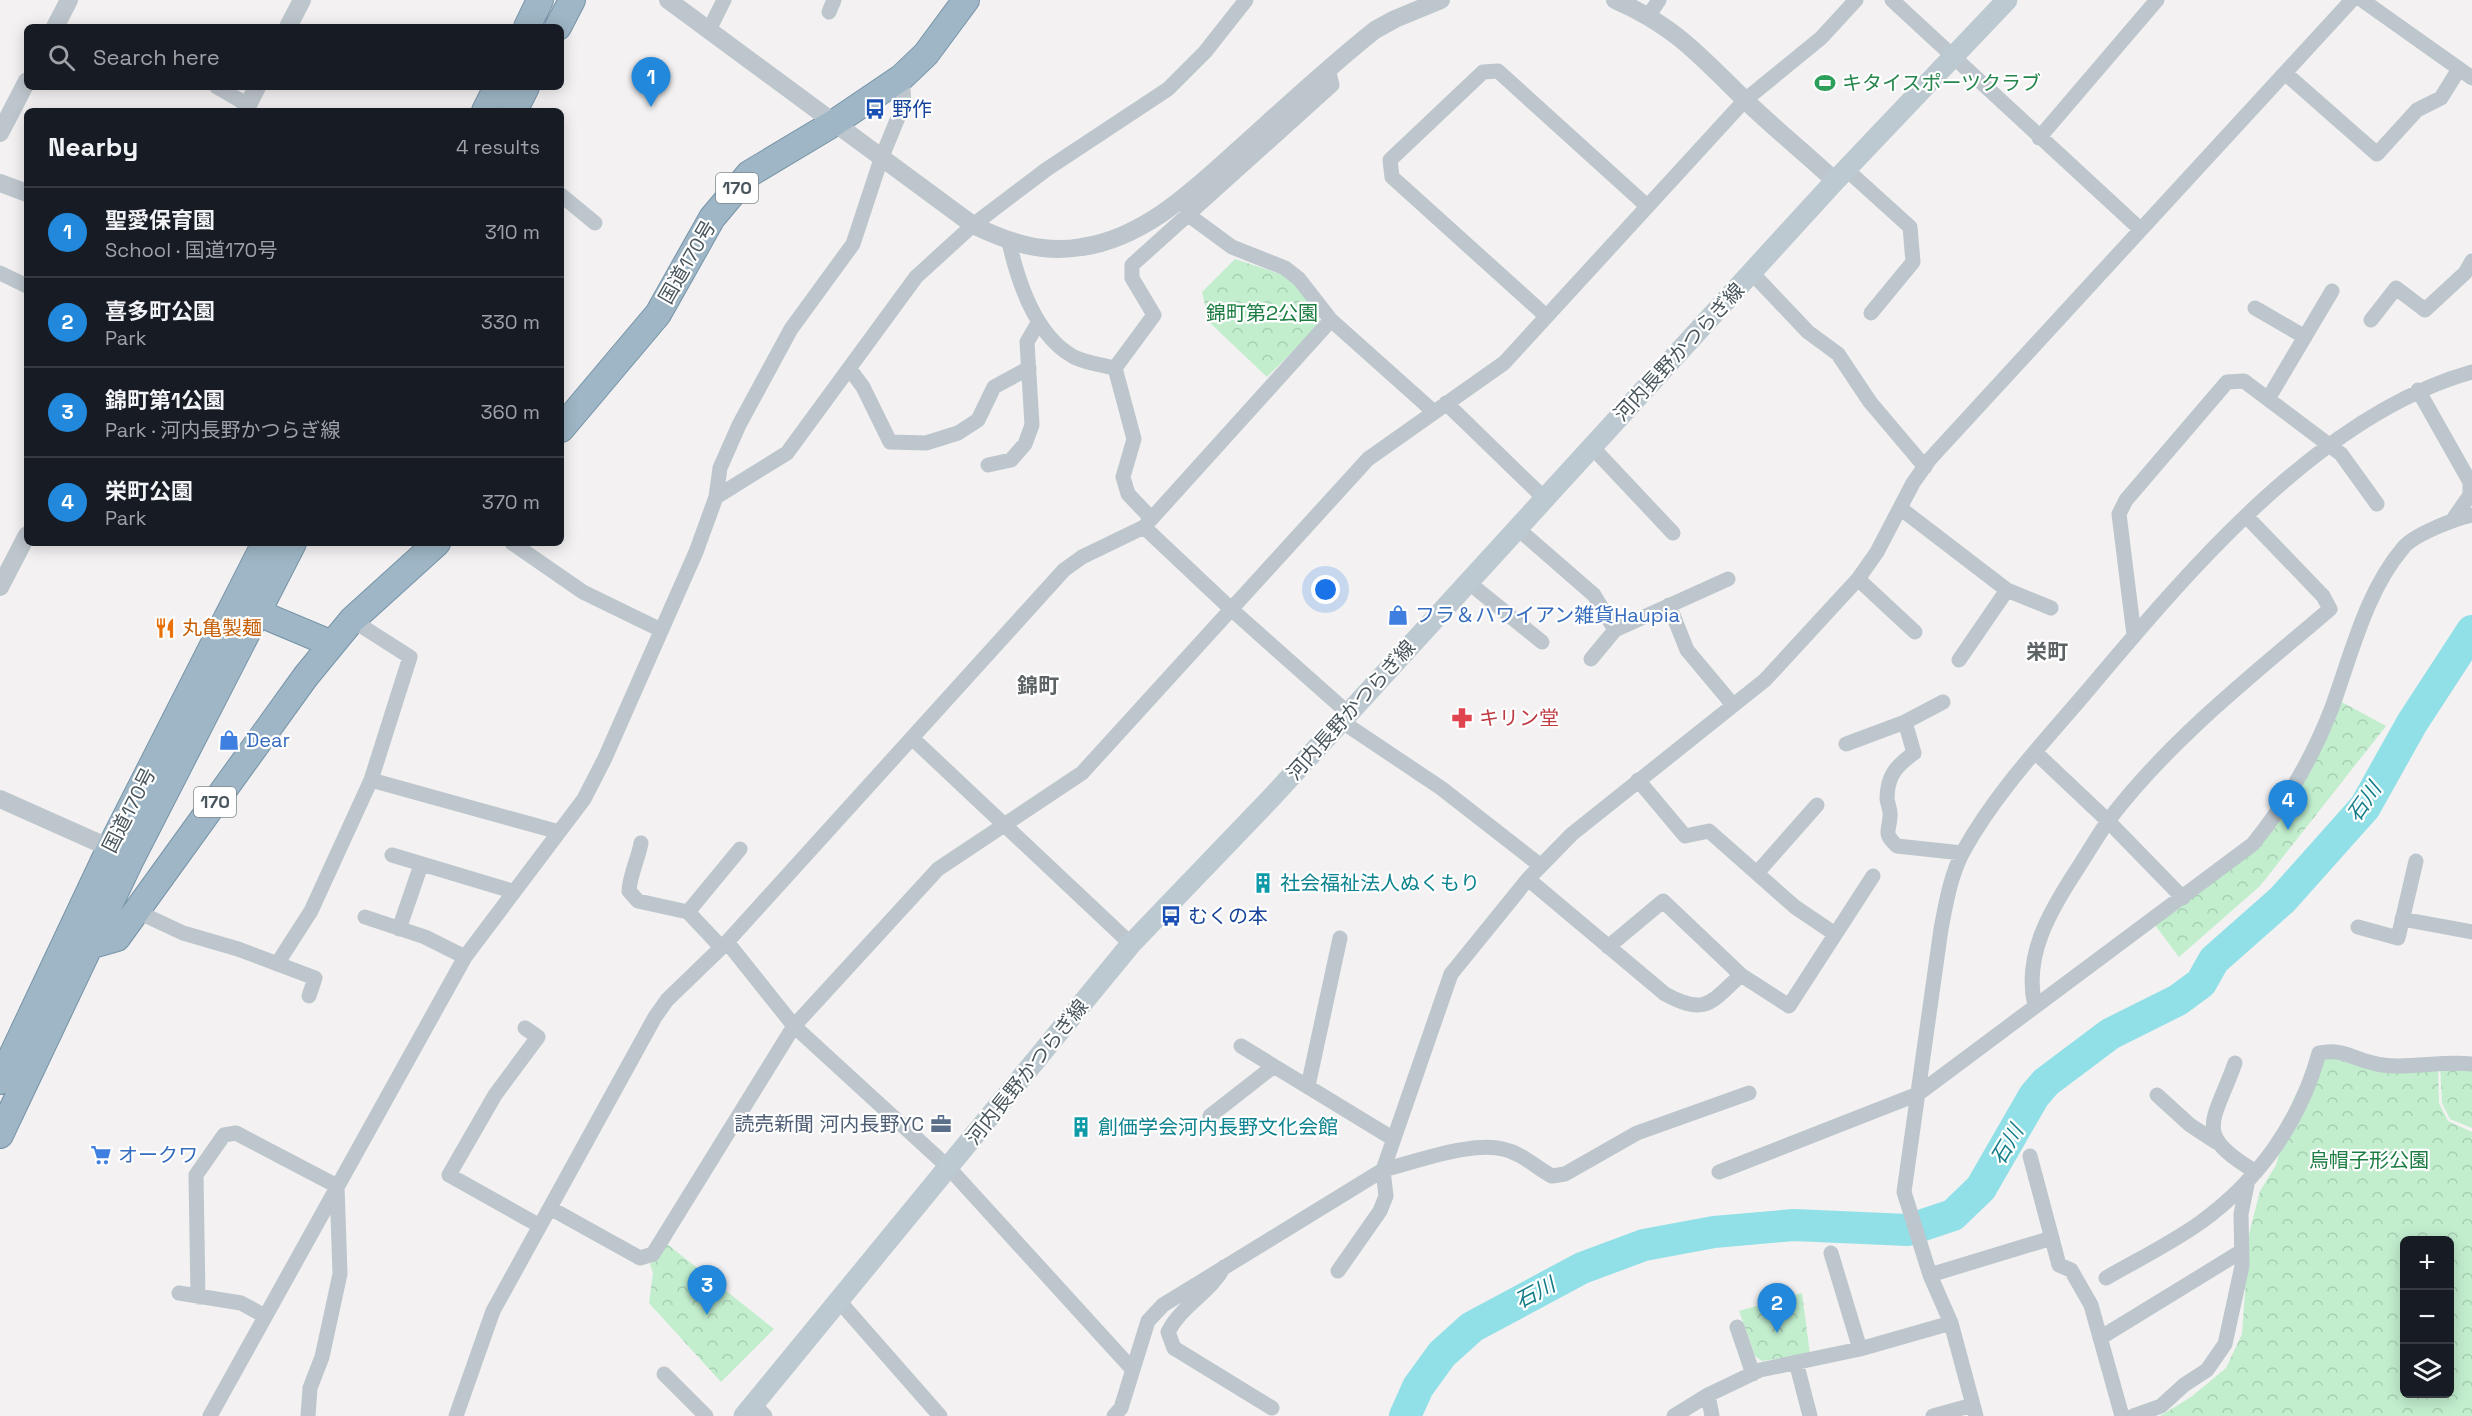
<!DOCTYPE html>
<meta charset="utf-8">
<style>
:root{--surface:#171b24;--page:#242831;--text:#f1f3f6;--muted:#9ea1a6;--line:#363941;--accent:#2288dc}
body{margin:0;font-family:"Space Grotesk","Noto Sans JP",sans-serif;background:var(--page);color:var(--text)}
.controls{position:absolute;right:18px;bottom:18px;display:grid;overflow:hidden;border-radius:9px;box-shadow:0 3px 15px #0003}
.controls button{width:54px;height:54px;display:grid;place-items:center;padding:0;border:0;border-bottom:2px solid var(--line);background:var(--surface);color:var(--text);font:30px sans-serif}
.you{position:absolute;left:1326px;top:590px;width:21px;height:21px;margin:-15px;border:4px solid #fff;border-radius:50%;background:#1a73e8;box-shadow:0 0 0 9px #1a73e833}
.badge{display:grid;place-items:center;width:39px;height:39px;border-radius:50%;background:var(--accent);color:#fff;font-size:20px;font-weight:700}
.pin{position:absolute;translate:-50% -50px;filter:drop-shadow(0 2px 3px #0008)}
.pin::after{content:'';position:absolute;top:32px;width:21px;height:18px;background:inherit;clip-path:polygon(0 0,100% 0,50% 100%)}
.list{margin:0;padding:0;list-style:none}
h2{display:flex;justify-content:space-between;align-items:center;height:78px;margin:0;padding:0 24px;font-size:26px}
h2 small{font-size:20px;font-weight:400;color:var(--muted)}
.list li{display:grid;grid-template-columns:39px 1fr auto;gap:18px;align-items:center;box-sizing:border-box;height:90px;padding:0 24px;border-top:2px solid var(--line)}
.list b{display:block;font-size:22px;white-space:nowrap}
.list p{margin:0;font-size:20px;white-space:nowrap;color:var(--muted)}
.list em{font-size:20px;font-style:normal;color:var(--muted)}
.icon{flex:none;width:33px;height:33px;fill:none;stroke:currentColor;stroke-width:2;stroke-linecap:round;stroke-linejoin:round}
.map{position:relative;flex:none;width:2472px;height:1416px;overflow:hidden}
.search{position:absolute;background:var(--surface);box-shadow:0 3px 15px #0003;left:24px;top:24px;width:540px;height:66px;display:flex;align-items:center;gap:15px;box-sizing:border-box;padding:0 21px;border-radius:9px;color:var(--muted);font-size:22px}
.panel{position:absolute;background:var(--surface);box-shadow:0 3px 15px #0003;left:24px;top:108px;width:540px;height:438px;border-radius:9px}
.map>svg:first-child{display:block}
.park{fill:url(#park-crowns);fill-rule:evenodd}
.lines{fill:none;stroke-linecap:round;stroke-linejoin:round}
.river{stroke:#91e0e8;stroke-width:32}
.trunk-casing{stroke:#7694a8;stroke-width:28}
.minor{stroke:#bdc6cc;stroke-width:15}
.tertiary{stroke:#bdc6cc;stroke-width:18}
.secondary{stroke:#bdc9d1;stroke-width:21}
.trunk{stroke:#9eb6c6;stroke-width:26}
.labels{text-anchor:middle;stroke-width:4.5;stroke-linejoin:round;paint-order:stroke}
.shield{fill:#fff;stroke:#80898e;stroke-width:1.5}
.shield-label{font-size:18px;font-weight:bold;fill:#49565d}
.leisure-label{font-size:20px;fill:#27864d;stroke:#fff;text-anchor:start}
.transit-label{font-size:20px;fill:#164399;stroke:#fff;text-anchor:start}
.street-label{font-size:20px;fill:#49565d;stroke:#fff}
.park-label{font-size:20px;fill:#1c7c41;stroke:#fff}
.shop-label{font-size:20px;fill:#366cbe;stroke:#fff;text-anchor:start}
.food-label{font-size:20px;fill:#c56008;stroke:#fff;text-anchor:start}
.health-label{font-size:20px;fill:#be3a42;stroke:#fff;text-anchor:start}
.culture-label{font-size:20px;fill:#0d838f;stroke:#fff;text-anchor:start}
.service-label{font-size:20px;fill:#4e5e75;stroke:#fff;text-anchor:end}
.neighbourhood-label{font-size:21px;font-weight:bold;fill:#5d6265;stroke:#fff}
.water-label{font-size:21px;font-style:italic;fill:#137d88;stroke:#fff}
</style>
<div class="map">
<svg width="2472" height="1416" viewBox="0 0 2472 1416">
<defs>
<pattern id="park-crowns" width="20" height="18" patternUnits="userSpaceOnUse" patternTransform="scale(1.5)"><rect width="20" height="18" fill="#c2eece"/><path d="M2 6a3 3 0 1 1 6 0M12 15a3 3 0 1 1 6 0" fill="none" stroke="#a8ceb3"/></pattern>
</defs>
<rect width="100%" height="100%" fill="#f3f1f1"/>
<path class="park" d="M 1235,259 L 1289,277 L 1319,316 L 1320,324 L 1267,377 L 1209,322 L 1202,292 Z
M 2340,701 L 2386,726 L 2260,886 L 2179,957 L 2155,925 L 2257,848 Z
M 2317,1055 L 2438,1064 L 2439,1103 L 2448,1121 L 2472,1132 L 2472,1416 L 2160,1416 L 2191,1397 L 2226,1368 L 2242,1334 L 2249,1234 L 2260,1191 L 2276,1165 L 2293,1100 ZM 2404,1240 L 2450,1240 L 2450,1394 L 2404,1394 Z
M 2440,1065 L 2472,1066 L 2472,1128 L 2450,1119 L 2442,1103 Z
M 667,1244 L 774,1329 L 721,1382 L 649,1303 L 653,1273 L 650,1264 Z
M 1802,1293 L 1810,1354 L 1762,1361 L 1755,1356 L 1739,1311 Z"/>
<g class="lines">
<path class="river" d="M 1405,1416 L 1418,1387 L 1442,1354 L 1472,1327 L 1582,1268 L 1644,1245 L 1714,1232 L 1794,1225 L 1908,1230 L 1953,1215 L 1981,1188 L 2034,1096 L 2046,1082 L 2110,1034 L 2178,1000 L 2201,983 L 2214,960 L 2282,900 L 2365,807 L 2412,723 L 2472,631"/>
<g class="trunk-casing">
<path id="trunk" d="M 527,27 L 540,0
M 558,27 L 572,0
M 485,111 L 497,87
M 514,111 L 526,87
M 561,429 L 658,314 L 712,218 L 749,174 L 834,123 L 902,77 L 926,54 L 966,0
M 244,607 L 332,644
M 89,946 L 117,938 L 306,676 L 352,620 L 437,543
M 0,1081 L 110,848 L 265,543
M 0,1135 L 131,859 L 293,543"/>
</g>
<path class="minor" d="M 1892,0 L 2140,229
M 2362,0 L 2472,78
M 829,12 L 834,0
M 1649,15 L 1659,0
M 709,30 L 724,0
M 2286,74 L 2377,154 L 2417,110 L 2441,98 L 2459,69
M 217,87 L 248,105
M 2039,138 L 2157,0
M 1847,170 L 1910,227 L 1913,262 L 1871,313
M 561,195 L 595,223
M 1187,214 L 1232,247 L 1285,268 L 1299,279 L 1331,320 L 1434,412
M 1009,242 C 1018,282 1035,336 1074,357 C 1086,363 1102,365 1115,368
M 0,273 L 27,286
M 1752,273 L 1808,332 L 1838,354 L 1870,402 L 1925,467
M 2255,308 L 2305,337
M 1546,316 L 1392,177 L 1390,160 L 1483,72 L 1498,71 L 1647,206
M 2371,320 L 2396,288 L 2425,310 L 2465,273 L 2472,261
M 849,368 L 863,387 L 890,442 L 926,443 L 958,433 L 978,420 L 994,387 L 1029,368
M 2418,390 L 2470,482 L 2470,495 L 2454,518
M 2268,399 L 2332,291
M 1446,403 L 1545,499
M 1592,447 L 1673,533
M 988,465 L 1011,460 L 1025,444 L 1032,425 L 1027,342 L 1038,323
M 716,497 L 787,453 L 916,277 L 973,225 L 1047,169 L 1168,89 L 1205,52 L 1246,0
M 1900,508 L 2007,590 L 2051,608
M 1150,517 L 1128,494 L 1123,477 L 1134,439 L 1115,368 L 1154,315 L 1132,278 L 1132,265 L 1332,85 L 1328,69
M 1144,527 L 1231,609 L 1348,713
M 1517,528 L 1594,595 L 1615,630
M 512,543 L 583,592 L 661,630
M 1858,579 L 1915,632
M 1468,582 L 1542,642
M 1669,605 L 1687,650 L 1733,705
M 2134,635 L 2119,514 L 2126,500 L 2227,382 L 2244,381 L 2341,454 L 2377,504
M 1591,659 L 1615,630 L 1728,579
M 1959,660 L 2007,590
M 1341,721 L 1441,788 L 1541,866
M 1905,722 L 1914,753 C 1896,766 1887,776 1887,799 C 1888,805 1891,811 1890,817 C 1889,832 1883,833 1897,846 L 1962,853
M 912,738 L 1131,944
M 1846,744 L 1905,722 L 1943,702
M 2035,752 L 2108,821 L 2183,898
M 371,780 L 559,832
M 1638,780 L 1685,836 L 1709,831 L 1795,907 L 1835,934
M 641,843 C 638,860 630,874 629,891 L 638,901 L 688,912 L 721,947
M 392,855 L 512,891
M 1757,873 L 1817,805
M 1528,879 L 1665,994 C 1706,1016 1710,1003 1741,975
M 136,911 L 183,933 L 238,949 L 315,978 L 309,996
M 688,912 L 740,849
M 365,917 L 425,937 L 465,957
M 2402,919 L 2472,932
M 2358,927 L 2398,938 L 2416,861
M 399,929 L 421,865
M 727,942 L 794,1026 L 949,1168 L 1133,1370
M 1608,947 L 1663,901 L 1741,975 L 1789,1006 L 1873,876
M 277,964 L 311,911 L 371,780 L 410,657 L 352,620
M 2035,1006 C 2023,956 2050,911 2076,871 C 2087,854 2097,837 2108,821 C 2170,739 2253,675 2330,609 L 2323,596 L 2246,516
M 525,1028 L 538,1037 L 495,1095 L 449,1175 L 540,1226
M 1241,1046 L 1392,1138
M 2235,1063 C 2213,1124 2192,1134 2256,1172
M 1308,1086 L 1340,938
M 2157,1095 L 2190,1125 L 2216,1142
M 1210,1116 L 1274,1066
M 2030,1156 L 2059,1265 L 2071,1270 L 2091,1305 L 2122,1416
M 1719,1172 L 1918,1094 L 2253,844 C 2286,803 2312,759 2331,710 C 2351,656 2365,593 2403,548 C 2413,535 2456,518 2472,515
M 550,1208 L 640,1258 L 653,1254 L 794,1026 L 938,869 L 1082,773 L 1368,459 L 1504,363 L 1745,100 L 1821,38 L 1856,0
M 1831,1253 L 1860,1349
M 1224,1267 C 1210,1293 1181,1306 1168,1332 L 1174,1348 L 1272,1408
M 1338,1271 L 1380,1211 L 1386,1196 L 1383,1170 C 1415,1162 1472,1141 1503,1149 C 1522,1153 1535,1167 1552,1176 L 1565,1174 L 1637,1133 L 1749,1093
M 1930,1275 L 2052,1238
M 2106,1278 C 2137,1260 2172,1243 2201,1222 C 2259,1180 2300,1122 2319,1053 C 2342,1048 2351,1058 2373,1063 C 2401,1071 2441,1060 2472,1064
M 179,1293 L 241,1303 L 265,1316
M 198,1297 L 196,1175 L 224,1135 L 236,1133 L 337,1186 L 340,1274 L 322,1357 L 310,1388 L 308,1416
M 839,1301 L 940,1416
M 1737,1327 L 1753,1374
M 2100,1338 L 2242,1251
M 1796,1362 L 1810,1416
M 664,1374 L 706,1416
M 1708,1395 L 1712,1416
M 754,1404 L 765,1416
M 210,1416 L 465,957 L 584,799 L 605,758 L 696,552 L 716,497 L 720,468 L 739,425 L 791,329 L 853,244 L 881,159 L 904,103 L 902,77
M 456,1416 L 493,1311 L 655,1017 L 667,1000 L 727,942 L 1064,570 L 1082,557 L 1144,527 L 1331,320
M 1114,1416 L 1121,1408 L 1148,1321 L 1163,1305 L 1383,1170 L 1451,974 L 1528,879 L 1572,834 L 1765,680 L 1858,579 L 1877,552 L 1913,483 L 1930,459 L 2352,0
M 1674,1416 L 1708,1395 L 1760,1370 L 1860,1349 L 1951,1323
M 1933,1416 L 1973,1405
M 1976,1416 L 1951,1323 L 1930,1275 L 1904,1192 L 1941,929 C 1946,903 1951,873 1964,850 C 1995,794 2041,745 2083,696 C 2183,577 2317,415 2472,372
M 2133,1416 L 2161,1406 L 2184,1385 L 2207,1370 L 2225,1344 L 2242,1266 L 2241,1214 L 2248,1180"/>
<path class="tertiary" d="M 668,0 L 973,225 C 1008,242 1042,254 1082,247 C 1149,237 1199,184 1248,141 C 1290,103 1331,65 1375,30 L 1395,19 L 1441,0
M 1615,0 C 1675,26 1700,56 1746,101 C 1774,128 1806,154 1835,181
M 55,27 L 69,0
M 288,27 L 302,0
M 245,111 L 257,87
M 0,133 L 27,81
M 0,183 L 27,193
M 0,587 L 27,535
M 0,799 L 119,852"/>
<path class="secondary" d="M 744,1416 L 1131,944 L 1273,796 L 1835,181 L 2007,0"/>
<use href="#trunk" class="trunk"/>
</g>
<defs>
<g id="stadium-bare" transform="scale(1.62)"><path d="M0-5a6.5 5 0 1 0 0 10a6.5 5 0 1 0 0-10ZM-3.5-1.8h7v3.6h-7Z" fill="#2e9e5b" stroke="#fff" stroke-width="2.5" paint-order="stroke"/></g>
<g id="bus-bare" transform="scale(1.62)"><path d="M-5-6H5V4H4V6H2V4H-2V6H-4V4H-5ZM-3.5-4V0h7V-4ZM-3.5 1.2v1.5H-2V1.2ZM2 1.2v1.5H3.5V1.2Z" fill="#1a4fb4" stroke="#fff" stroke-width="2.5" paint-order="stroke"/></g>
<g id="shop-bare" transform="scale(1.62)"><path d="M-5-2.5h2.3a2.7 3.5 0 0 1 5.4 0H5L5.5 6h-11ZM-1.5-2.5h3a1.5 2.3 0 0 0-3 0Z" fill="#3f7fe0" stroke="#fff" stroke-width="2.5" paint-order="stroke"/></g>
<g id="restaurant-bare" transform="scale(1.62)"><path d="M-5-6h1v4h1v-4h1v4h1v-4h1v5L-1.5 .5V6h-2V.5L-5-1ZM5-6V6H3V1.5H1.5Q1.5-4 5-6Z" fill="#e8710a" stroke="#fff" stroke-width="2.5" paint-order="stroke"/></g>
<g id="pharmacy-bare" transform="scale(1.62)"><path d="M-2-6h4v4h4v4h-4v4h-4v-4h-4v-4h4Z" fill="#e0444e" stroke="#fff" stroke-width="2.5" paint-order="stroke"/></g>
<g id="building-bare" transform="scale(1.62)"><path d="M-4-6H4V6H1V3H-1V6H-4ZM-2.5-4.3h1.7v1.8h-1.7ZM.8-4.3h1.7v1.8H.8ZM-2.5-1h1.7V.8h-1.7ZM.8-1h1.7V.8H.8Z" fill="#0f9aa8" stroke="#fff" stroke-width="2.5" paint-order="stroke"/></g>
<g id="office-bare" transform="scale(1.62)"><path d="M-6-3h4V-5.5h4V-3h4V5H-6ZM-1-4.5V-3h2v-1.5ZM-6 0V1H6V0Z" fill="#5c6f8a" stroke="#fff" stroke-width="2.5" paint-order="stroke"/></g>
<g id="supermarket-bare" transform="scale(1.62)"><path d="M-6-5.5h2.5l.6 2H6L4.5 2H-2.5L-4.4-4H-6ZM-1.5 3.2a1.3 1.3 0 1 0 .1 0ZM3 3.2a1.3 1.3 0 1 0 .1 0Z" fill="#3f7fe0" stroke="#fff" stroke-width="2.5" paint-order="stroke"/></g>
</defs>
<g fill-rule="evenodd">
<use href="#stadium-bare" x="1825" y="83"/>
<use href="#bus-bare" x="875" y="109"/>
<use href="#shop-bare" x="1398" y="615"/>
<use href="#restaurant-bare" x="165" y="628"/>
<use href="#pharmacy-bare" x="1462" y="718"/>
<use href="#shop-bare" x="229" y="740"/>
<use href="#building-bare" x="1263" y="883"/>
<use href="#bus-bare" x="1171" y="916"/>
<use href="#office-bare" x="941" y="1124"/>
<use href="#building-bare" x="1081" y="1127"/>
<use href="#supermarket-bare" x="101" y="1155"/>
</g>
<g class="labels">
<g class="shield">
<rect x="716" y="173" width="42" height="30" rx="4.5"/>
<rect x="194" y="787" width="42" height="30" rx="4.5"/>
</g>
<g class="shield-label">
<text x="737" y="194">170</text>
<text x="215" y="808">170</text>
</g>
<g class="leisure-label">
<text x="1842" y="90">キタイスポーツクラブ</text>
</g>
<g class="transit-label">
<text x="892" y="116">野作</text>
<text x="1188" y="923">むくの本</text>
</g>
<g class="street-label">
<text transform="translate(687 262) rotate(-60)" y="7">国道170号</text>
<text transform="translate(1679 352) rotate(-47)" y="7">河内長野かつらぎ線</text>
<text transform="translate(1351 710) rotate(-48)" y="7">河内長野かつらぎ線</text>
<text transform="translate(129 810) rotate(-63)" y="7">国道170号</text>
<text transform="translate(1027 1072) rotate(-51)" y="7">河内長野かつらぎ線</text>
</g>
<g class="park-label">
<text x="1262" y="320">錦町第2公園</text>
<text x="2369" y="1167">烏帽子形公園</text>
</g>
<g class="shop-label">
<text x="1415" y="622">フラ＆ハワイアン雑貨Haupia</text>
<text x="246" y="747">Dear</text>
<text x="118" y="1162">オークワ</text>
</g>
<g class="food-label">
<text x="182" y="635">丸亀製麺</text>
</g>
<g class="health-label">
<text x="1479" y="725">キリン堂</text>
</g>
<g class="culture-label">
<text x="1280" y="890">社会福祉法人ぬくもり</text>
<text x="1098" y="1134">創価学会河内長野文化会館</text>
</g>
<g class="service-label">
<text x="924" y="1131">読売新聞 河内長野YC</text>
</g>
<g class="neighbourhood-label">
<text x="2047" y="659">栄町</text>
<text x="1038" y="693">錦町</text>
</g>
<g class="water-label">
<text transform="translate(2364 802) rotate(-55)" y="7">石川</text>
<text transform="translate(2007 1145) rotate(-59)" y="7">石川</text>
<text transform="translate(1535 1293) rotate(-28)" y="7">石川</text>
</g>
</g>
</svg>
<div class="controls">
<button>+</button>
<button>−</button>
<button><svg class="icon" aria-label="layers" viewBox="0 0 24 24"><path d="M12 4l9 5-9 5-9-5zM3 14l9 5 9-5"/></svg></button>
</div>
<div class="you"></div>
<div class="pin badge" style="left:651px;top:107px">1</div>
<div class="pin badge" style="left:1777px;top:1333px">2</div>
<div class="pin badge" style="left:707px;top:1315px">3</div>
<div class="pin badge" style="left:2288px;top:830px">4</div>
<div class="search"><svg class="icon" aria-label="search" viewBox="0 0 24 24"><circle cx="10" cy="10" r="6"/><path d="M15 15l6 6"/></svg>Search here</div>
<section class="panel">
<h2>Nearby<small>4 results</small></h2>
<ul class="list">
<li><span class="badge">1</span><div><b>聖愛保育園</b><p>School · 国道170号</p></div><em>310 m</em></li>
<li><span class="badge">2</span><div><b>喜多町公園</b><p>Park</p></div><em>330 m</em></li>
<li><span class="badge">3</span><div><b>錦町第1公園</b><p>Park · 河内長野かつらぎ線</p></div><em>360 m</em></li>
<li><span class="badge">4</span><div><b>栄町公園</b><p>Park</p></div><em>370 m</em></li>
</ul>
</section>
</div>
